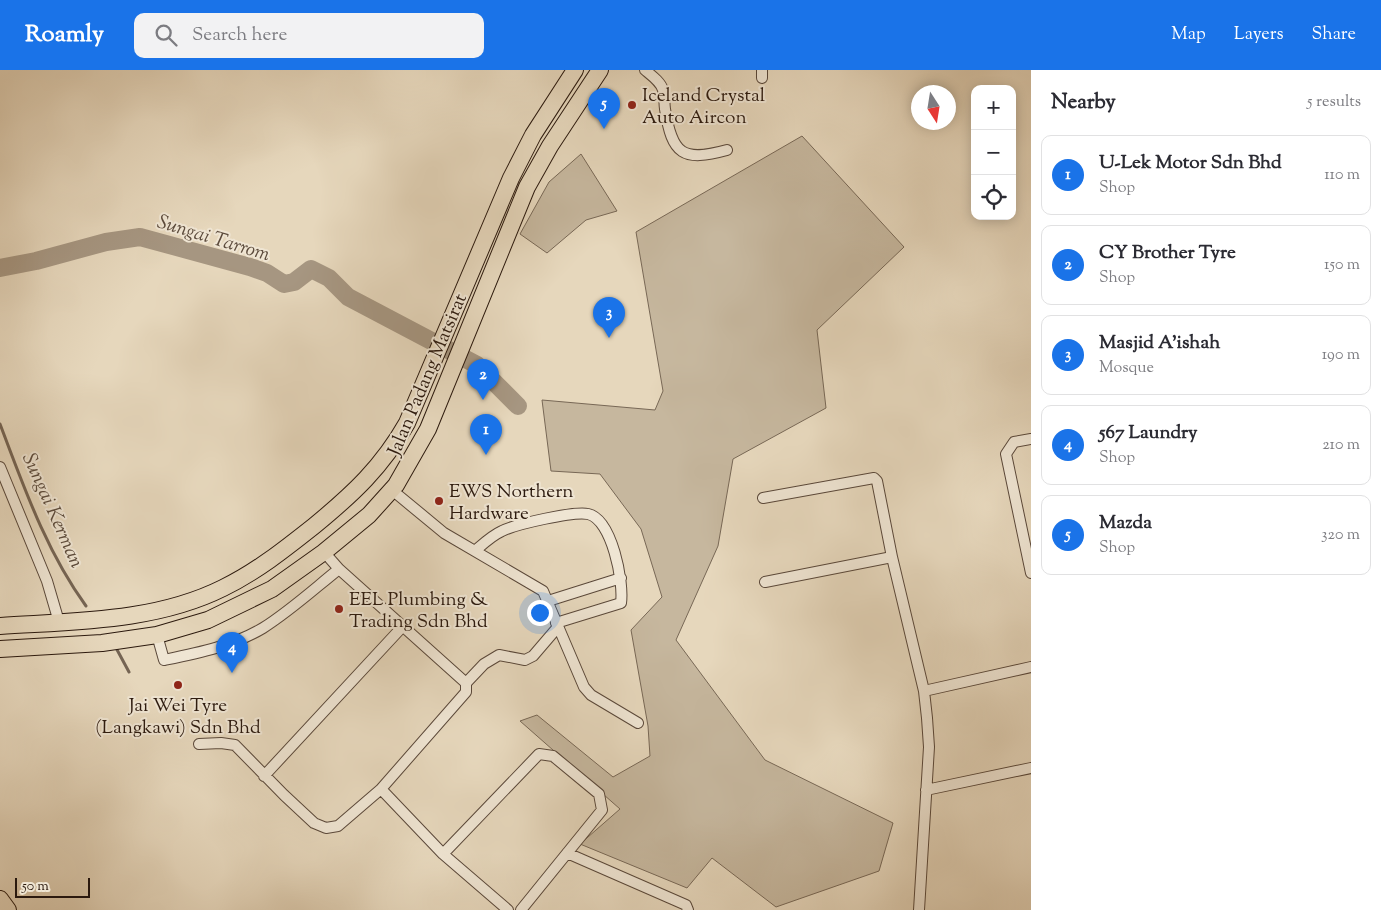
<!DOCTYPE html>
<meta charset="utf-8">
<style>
:root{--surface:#fff;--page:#f2f2f3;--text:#2b2b33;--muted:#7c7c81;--line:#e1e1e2;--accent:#1a73e8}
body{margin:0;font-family:"Sorts Mill Goudy",serif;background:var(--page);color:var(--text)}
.controls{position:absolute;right:15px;top:15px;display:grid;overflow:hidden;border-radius:10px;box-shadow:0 2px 12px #0003}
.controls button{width:45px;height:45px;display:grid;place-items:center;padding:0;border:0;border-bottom:1px solid var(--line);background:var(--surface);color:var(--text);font:25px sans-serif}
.compass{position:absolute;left:911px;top:15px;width:45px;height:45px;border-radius:50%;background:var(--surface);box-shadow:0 2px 12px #0003;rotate:168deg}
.scale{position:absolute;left:15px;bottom:12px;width:75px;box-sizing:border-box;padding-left:5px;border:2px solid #2b190e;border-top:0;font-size:14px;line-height:18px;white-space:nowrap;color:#2b190e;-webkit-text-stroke:4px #efe5d3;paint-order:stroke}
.you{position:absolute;left:539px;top:542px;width:18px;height:18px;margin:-12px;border:4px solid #fff;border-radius:50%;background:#1a73e8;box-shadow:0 0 0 8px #1a73e833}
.badge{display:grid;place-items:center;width:32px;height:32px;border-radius:50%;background:var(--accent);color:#fff;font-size:16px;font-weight:700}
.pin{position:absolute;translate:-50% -41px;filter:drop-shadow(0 1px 2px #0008)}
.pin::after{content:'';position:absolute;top:26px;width:18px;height:15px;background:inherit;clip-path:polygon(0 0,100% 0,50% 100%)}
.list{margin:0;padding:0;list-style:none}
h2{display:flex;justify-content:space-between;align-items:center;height:65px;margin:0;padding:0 20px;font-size:21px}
h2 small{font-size:16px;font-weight:400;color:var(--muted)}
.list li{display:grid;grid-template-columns:32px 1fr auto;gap:15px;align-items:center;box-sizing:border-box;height:80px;margin:0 10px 10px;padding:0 10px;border:1px solid var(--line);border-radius:10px}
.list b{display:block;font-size:19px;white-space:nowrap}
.list p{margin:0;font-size:16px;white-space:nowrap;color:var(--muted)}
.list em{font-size:16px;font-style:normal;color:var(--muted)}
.icon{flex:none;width:28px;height:28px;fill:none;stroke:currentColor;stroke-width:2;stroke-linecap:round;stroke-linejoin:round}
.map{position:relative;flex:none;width:1031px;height:840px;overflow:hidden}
header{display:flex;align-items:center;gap:30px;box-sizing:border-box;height:70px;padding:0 25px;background:var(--accent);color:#fff}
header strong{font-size:24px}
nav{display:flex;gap:28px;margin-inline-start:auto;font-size:18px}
.search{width:350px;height:45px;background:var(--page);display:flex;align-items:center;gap:12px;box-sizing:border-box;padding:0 18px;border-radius:10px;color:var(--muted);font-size:19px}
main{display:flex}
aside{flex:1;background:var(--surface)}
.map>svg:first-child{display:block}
.green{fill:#c6b79e;stroke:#786856}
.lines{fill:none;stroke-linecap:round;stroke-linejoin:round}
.stream{stroke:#756453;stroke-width:3}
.river{stroke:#a69681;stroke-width:18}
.street-casing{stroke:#5a483a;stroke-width:12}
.primary-casing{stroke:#2b190e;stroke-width:18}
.street{stroke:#efe5d3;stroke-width:10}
.primary{stroke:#e6d7bc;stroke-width:16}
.poi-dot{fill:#8f2418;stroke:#efe5d3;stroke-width:2}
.labels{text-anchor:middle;stroke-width:4;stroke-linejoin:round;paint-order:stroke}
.poi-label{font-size:19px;fill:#2b190e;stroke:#efe5d3;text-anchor:start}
.street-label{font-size:19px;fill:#2b190e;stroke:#efe5d3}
.water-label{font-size:20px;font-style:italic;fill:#5c4b3c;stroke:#efe5d3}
</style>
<header>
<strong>Roamly</strong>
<div class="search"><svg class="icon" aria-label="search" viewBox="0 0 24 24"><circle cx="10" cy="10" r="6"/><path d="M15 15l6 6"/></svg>Search here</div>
<nav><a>Map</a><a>Layers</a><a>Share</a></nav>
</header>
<main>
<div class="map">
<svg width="1031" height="840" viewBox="0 0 1031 840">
<rect width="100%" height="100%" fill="#e6d7bc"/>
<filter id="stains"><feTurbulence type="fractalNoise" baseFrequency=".004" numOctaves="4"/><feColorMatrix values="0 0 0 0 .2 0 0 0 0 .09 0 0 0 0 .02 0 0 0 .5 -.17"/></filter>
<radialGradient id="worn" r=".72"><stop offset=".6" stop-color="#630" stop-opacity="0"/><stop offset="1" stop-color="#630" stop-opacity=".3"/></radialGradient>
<path class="green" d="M 802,66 L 904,177 L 817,260 L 826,338 L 733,389 L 718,476 L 676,570 L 765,690 L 893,753 L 879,801 L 776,837 L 712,788 L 687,818 L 580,774 L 620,739 L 520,651 L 537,645 L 613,707 L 650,686 L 648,656 L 631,560 L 662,527 L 641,459 L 600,404 L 551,401 L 542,330 L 655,340 L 663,321 L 636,162 Z
M 581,84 L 617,141 L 586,150 L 547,183 L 520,164 L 549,112 Z"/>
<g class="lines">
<path class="stream" d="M 0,354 C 24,417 46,481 86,536
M 115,576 L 129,602"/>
<path class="river" d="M 0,198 L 36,191 L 106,172 L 140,167 L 250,197 L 267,203 L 284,214 L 294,212 L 311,199 L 329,208 L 348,227 L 477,295 L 518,336"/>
<g class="street-casing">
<path id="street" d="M 645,0 C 651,5 661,12 663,20 C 665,26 664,33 665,39 C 672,85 683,92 727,80
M 762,8 L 762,0
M 1031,369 L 1014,372 L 1006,384 L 1031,503
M 0,397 L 47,511 L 59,552
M 392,420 L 444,463 L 543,521 L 584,617 L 591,625 L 638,653
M 763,428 L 874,408 L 877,411 L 892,487
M 475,481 C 483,474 491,466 502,461 C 516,454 574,441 588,444 C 612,449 624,512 621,533 L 556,553
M 339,499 L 466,613 L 466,622 L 381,719 L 443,784 L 508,840
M 765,512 L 892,487 L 924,621 L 927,648 L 929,677 L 919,840
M 548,531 L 621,508
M 157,565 L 164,590 C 198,583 233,576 263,558 C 290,541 314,519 339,499 L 324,482
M 466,613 L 484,594 L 499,585 L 525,590 L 533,586 L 557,558
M 924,621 L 1031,597
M 199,674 L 221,673 L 235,675 L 284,725 L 314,753 L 326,758 L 338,756 L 381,719
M 264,706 L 404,555
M 926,720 L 1031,698
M 567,783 L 686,835 L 688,840
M 443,784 L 539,684 L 553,686 L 599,724 L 602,740 L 521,840"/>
</g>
<g class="primary-casing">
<path id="primary" d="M 0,556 C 74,551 155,552 223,518 C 256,502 285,479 314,456 C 353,424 382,397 407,353 L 511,108 L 533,65 L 575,0
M 0,579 L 102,573 L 157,565 L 208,550 L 272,519 L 324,482 L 369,445 L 396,415 L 428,359 L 527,117 L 550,76 L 600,0
M 0,829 L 8,840"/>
</g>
<use href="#street" class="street"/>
<use href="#primary" class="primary"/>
</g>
<g class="poi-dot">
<circle cx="632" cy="35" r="5"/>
<circle cx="439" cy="431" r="5"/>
<circle cx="339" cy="539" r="5"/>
<circle cx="178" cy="615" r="5"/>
</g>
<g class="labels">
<g class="poi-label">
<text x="642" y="31">Iceland Crystal<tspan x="642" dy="22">Auto Aircon</tspan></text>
<text x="449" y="427">EWS Northern<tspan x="449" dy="22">Hardware</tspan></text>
<text x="349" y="535">EEL Plumbing &amp;<tspan x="349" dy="22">Trading Sdn Bhd</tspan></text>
<text x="178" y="641" text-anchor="middle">Jai Wei Tyre<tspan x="178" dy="22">(Langkawi) Sdn Bhd</tspan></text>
</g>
<g class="street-label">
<text transform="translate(426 304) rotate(-67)" y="7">Jalan Padang Matsirat</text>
</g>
<g class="water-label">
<text transform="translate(214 167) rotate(17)" y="7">Sungai Tarrom</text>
<text transform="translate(54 440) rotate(66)" y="7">Sungai Kerman</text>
</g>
</g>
<rect width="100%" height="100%" filter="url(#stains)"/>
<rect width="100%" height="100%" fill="url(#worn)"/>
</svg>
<div class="controls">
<button>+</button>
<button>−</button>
<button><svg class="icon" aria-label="locate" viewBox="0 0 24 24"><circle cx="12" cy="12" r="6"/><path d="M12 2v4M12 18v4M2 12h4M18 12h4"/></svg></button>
</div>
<svg class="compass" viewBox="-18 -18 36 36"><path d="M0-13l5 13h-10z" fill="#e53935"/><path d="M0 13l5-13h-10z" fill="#7c7c81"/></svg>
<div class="scale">50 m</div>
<div class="you"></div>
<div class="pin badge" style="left:486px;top:385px">1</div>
<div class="pin badge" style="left:483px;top:330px">2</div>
<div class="pin badge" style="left:609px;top:268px">3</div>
<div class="pin badge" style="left:232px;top:603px">4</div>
<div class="pin badge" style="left:604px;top:59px">5</div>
</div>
<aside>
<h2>Nearby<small>5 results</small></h2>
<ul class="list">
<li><span class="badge">1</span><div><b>U-Lek Motor Sdn Bhd</b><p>Shop</p></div><em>110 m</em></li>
<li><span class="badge">2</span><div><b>CY Brother Tyre</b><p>Shop</p></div><em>150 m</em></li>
<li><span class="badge">3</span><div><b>Masjid A'ishah</b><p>Mosque</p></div><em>190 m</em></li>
<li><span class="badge">4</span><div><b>567 Laundry</b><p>Shop</p></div><em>210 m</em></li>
<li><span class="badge">5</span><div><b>Mazda</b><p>Shop</p></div><em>320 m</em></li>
</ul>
</aside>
</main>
